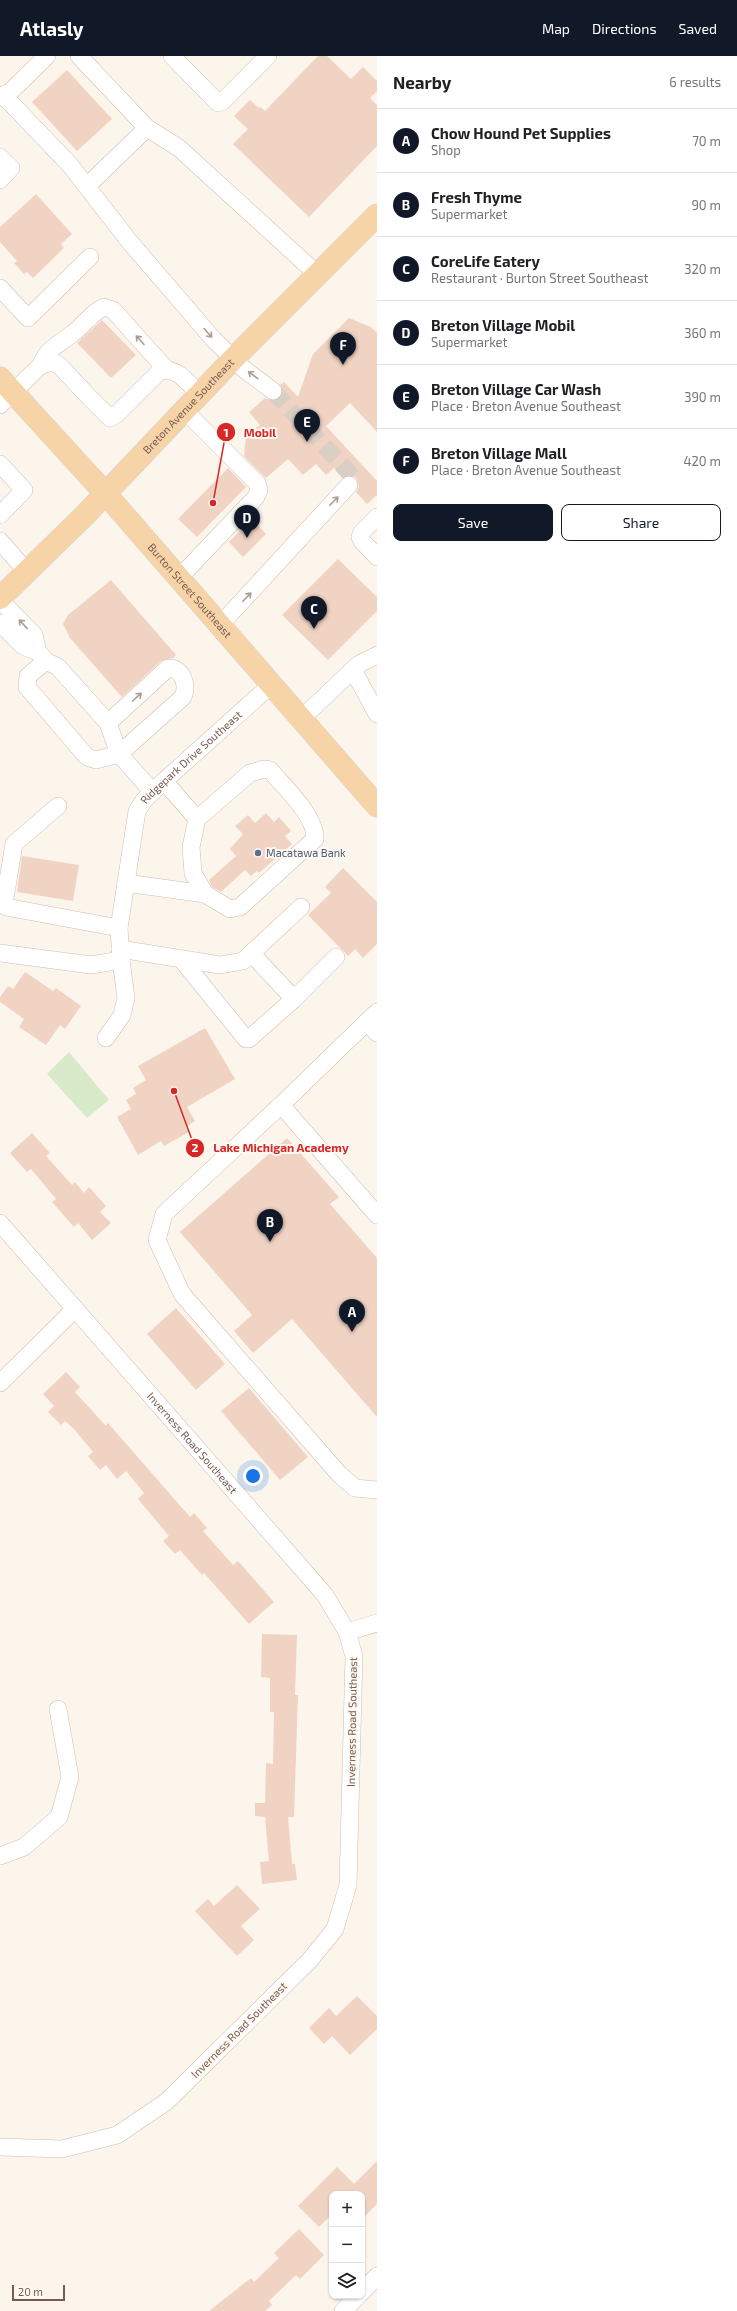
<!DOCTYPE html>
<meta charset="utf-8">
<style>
:root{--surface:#fff;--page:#f6f6f6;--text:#202124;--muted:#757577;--line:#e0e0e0;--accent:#111827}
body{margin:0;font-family:"Exo 2",sans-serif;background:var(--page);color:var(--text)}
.controls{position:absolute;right:12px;bottom:12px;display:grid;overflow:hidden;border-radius:8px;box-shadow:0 1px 3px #0004}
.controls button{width:36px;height:36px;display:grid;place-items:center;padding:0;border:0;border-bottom:1px solid var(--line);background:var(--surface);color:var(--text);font:20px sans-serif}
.scale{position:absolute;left:12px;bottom:10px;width:53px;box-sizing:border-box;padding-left:4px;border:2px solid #785a4f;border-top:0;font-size:11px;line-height:14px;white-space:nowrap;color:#785a4f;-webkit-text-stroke:3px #fef9f3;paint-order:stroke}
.you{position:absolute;left:253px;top:1420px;width:14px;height:14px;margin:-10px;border:3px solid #fff;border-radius:50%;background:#1a73e8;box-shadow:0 0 0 6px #1a73e833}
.badge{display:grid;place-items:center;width:26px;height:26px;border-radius:50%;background:var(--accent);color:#fff;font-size:13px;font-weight:700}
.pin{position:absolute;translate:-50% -33px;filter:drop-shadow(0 1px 2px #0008)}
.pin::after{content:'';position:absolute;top:21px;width:14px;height:12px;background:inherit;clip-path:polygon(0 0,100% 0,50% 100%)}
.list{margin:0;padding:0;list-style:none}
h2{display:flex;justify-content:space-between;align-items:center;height:52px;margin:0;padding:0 16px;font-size:17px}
h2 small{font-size:13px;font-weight:400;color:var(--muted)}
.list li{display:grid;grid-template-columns:26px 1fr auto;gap:12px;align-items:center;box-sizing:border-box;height:64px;padding:0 16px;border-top:1px solid var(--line)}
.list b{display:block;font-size:15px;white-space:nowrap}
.list p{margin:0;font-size:13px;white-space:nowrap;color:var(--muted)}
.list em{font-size:13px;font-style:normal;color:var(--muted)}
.actions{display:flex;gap:8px;padding:12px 16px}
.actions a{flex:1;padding:9px 0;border:1px solid var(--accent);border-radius:8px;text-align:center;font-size:14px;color:var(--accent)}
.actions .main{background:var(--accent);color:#fff}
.icon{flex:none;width:22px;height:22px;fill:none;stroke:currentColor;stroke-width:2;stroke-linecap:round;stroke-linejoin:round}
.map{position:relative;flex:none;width:377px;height:2255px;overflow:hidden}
header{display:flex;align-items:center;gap:24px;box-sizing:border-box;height:56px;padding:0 20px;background:var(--accent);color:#fff}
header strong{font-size:19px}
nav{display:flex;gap:22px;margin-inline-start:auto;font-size:14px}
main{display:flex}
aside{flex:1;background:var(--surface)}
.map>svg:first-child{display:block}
.green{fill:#d9eaca}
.building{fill:#f1d3c4}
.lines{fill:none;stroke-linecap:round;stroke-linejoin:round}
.minor-tunnel{stroke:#dbcec5;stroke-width:17;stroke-dasharray:17 8;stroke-linecap:butt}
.minor-casing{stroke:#cfbcb1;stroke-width:18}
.major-casing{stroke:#d9d1ce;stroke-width:23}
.minor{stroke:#fff;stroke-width:17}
.major{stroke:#f7d4a8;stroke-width:22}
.oneway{stroke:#ae9c95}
.service-dot{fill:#5c6f8a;stroke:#fef9f3;stroke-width:1.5}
.labels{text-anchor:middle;stroke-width:4;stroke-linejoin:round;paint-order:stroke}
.street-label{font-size:11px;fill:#785a4f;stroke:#fef9f3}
.service-label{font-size:11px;fill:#4e5e75;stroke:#fef9f3;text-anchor:start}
.leader{fill:none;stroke:#d62828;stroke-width:1.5}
.callout-dot{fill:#d62828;stroke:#fef9f3;stroke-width:1.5}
.mark-label{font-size:12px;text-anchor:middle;font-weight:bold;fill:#fff}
.callout-label{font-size:12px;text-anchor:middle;font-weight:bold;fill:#d62828;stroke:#fef9f3;stroke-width:4;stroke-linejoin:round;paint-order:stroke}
</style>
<header>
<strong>Atlasly</strong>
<nav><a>Map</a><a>Directions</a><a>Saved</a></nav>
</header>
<main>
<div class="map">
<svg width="377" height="2255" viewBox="0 0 377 2255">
<rect width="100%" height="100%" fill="#fcf5ec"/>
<path class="green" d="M 69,996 L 109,1044 L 87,1062 L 47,1018 Z"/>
<path class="building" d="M 318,0 L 327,0 L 351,23 L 363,11 L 377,25 L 377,35 L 370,42 L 377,49 L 377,90 L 309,161 L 233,88 L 248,73 L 234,60 L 250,44 L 259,52 L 260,51 L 265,55 Z
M 67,14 L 112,63 L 77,95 L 32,46 Z
M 36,138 L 72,178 L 61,188 L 64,192 L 33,222 L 27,216 L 24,218 L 14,207 L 17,205 L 0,186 L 0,171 Z
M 349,262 L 371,271 L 377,277 L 377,376 L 350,347 L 326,370 L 377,425 L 377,439 L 367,448 L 356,436 L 359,431 L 356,422 L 351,419 L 343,422 L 334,412 L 326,419 L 316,408 L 303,419 L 288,403 L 266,422 L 244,400 L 246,380 L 260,369 L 249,356 L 265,342 L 272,345 L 281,341 L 283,336 L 280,329 L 284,326 L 298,341 L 313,298 Z
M 102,264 L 136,299 L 111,322 L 77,287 Z
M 228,412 L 246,431 L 197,481 L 178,463 Z
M 252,463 L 266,478 L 243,501 L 229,486 Z
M 338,503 L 377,541 L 377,555 L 328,604 L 282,559 Z
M 111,524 L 176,599 L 173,602 L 161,605 L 122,641 L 70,582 L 63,568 L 68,559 Z
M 266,757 L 274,766 L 279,761 L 291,775 L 285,780 L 292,788 L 259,817 L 257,815 L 251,820 L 245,814 L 221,836 L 212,831 L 209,824 L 236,800 L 230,793 L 243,778 L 235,770 L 248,759 L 255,767 Z
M 22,800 L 79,809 L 73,845 L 17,836 Z
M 343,812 L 377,846 L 377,888 L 363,902 L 355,893 L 348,900 L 308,859 L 331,837 L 325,831 Z
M 25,916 L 53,935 L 56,932 L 81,950 L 65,973 L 60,969 L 46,989 L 19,971 L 24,963 L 0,946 L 0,941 L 8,930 L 13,933 Z
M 205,972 L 235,1023 L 187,1051 L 195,1065 L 186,1071 L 189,1076 L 164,1090 L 161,1085 L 138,1099 L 117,1061 L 131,1053 L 126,1044 L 136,1038 L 133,1032 L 146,1024 L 138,1010 Z
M 32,1077 L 50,1097 L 46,1100 L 72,1129 L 75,1126 L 84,1137 L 89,1131 L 106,1150 L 100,1156 L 111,1167 L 92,1184 L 78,1167 L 74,1171 L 52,1146 L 56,1143 L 31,1113 L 27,1116 L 10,1097 Z
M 287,1082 L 339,1141 L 330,1148 L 377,1202 L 377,1361 L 292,1263 L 253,1297 L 234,1275 L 252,1259 L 180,1176 Z
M 176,1252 L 225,1308 L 196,1334 L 147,1278 Z
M 66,1316 L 80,1331 L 75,1336 L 106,1370 L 108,1367 L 190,1461 L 194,1457 L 207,1472 L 203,1475 L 233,1509 L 238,1505 L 274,1546 L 249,1568 L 204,1517 L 202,1519 L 180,1494 L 175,1498 L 163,1485 L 169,1480 L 138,1443 L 144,1437 L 126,1415 L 117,1423 L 106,1409 L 100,1414 L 88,1400 L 93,1396 L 74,1373 L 65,1365 L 61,1369 L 48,1356 L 54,1350 L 43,1338 Z
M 249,1332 L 308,1401 L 280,1424 L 221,1355 Z
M 262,1578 L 297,1579 L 295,1639 L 298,1639 L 294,1761 L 288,1761 L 292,1808 L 295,1808 L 297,1824 L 262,1828 L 260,1806 L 269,1805 L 265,1761 L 255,1760 L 255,1747 L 265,1747 L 266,1707 L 273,1708 L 274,1656 L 270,1656 L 270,1622 L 261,1621 Z
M 237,1829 L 260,1853 L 241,1870 L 254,1884 L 237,1900 L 195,1855 L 208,1843 L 214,1850 Z
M 357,1940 L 377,1960 L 377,1973 L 350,1999 L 332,1980 L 324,1988 L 309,1972 L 329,1952 L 336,1960 Z
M 377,2105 L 377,2148 L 362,2163 L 362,2138 L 332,2138 L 332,2158 L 319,2171 L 298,2150 L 337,2111 L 354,2128 Z
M 299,2173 L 324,2199 L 300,2223 L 296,2219 L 269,2245 L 272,2249 L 265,2255 L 209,2255 L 251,2222 L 254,2226 L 279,2202 L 274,2197 Z"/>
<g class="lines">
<path class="minor-tunnel" d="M 273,335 L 355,423 L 349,429"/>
<g class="minor-casing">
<g id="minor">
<path d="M 79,0 L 147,72 L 179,92 L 318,219"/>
<path d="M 172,0 L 218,47 L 223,45 L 268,0"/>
<path d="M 3,39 L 70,109 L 129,185 L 214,284 L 245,314 L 273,335"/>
<path d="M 0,41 L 10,36 L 47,0"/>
<path d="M 0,101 L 11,112 L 0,124"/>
<path d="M 87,130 L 147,72"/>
<path d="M 0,232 L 28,262 L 90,201"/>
<path d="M 41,309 C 47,292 60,288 73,277 C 84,269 91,257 104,251 L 113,254 L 166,313"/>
<path d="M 0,349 L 41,309 L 53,306 L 60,310 L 86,338 L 110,362 L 117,358 L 160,315 C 177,310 189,328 199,338"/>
<path d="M 0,408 L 24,434 L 0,459"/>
<path d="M 377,461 L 362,476 L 360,481 L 362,485 L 377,501"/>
<path d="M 0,485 L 27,516"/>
<path d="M 178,523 L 256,441 L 259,434 L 257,427 L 184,354"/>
<path d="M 0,544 L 34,579 L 38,596 L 46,605 L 58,611 L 108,667 L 119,698 L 152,735"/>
<path d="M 0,567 L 23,590 L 38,596"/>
<path d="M 220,569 L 349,429"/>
<path d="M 46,605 L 28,620 L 27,631 L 87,701 L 96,704 L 119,698 L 183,641 C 188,630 183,611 168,612 L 108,667"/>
<path d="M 353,614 L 377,658"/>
<path d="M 301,663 L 359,608 L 377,599"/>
<path d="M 264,713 L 270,714 C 285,732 316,760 315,783 L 240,851 L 230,853 L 205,838 L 193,817 L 191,791 L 197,763 L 250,717 Z"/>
<path d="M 164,725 L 197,763"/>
<path d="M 58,750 L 14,788 L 4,848 L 6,851 L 119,872"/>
<path d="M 126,827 L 205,838"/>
<path d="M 120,893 L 220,909 L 243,905 L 301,851"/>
<path d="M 0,897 L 91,909 L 121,904"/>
<path d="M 251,897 L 294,943 L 336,901"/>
<path d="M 181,903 L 246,983 L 249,983 L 294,943"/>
<path d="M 377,956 L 281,1049 L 377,1159"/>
<path d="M 367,966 L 377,977"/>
<path id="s1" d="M 106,982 L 122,959 L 126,942 L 121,904 L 119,872 L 137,755 L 145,743 L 164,725 L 271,629"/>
<path d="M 281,1049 L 164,1158 L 157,1184 L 182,1238 L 339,1418 L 355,1432 L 377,1434"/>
<path id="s2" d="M 0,1167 L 325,1539 L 347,1576 L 354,1600 L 348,1829 L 335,1873 L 309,1905 L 166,2046 L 117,2079 L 62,2093 L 0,2091"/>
<path d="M 0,1327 L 75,1253"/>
<path d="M 347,1576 L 377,1567"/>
<path d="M 0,1800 L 24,1791 L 59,1761 L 70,1721 L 58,1653"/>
<path d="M 362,2236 L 377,2220"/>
<path d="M 343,2255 L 358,2240"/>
</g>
</g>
<g class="major-casing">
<g id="major">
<path id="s3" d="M 0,322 L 105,437 L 377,750"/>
<path id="s4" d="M 0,542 L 86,458 L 234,302 L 377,159"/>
</g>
</g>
<use href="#minor" class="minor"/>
<use href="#major" class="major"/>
</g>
<defs><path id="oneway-shaft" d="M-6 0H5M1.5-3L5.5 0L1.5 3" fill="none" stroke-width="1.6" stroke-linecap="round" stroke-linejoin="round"/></defs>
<g class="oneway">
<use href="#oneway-shaft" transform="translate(208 277) rotate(48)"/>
<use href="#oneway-shaft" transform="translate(140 284) rotate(-132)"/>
<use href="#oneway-shaft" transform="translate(253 319) rotate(-143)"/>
<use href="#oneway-shaft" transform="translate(334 445) rotate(-45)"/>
<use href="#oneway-shaft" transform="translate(247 541) rotate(-46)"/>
<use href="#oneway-shaft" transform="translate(23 568) rotate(-133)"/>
<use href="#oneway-shaft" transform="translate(137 641) rotate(-42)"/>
</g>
<circle class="service-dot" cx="258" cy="797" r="4"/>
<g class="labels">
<g class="street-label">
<text dy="4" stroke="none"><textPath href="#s4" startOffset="269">Breton Avenue Southeast</textPath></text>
<text dy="4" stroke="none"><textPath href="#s3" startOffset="285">Burton Street Southeast</textPath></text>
<text dy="4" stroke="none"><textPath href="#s1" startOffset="311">Ridgepark Drive Southeast</textPath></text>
<text dy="4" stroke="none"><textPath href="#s2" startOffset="292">Inverness Road Southeast</textPath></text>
<text transform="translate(352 1666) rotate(-89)" y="4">Inverness Road Southeast</text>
<text transform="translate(239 1974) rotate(-45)" y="4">Inverness Road Southeast</text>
</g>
<g class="service-label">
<text x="266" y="801">Macatawa Bank</text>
</g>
</g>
<path class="leader" d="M213 447L226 376M174 1035L195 1092"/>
<g class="callout-dot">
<circle cx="213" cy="447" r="4"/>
<circle cx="174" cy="1035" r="4"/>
<circle cx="226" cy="376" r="10"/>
<circle cx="195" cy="1092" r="10"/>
</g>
<g class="mark-label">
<text x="226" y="381">1</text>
<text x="195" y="1096">2</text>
</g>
<g class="callout-label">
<text x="260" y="381">Mobil</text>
<text x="281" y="1096">Lake Michigan Academy</text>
</g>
</svg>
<div class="controls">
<button>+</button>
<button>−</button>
<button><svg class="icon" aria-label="layers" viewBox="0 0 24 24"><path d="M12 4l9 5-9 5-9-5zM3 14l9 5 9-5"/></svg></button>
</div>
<div class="scale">20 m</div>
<div class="you"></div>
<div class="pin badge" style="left:352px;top:1276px">A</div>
<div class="pin badge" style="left:270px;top:1186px">B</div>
<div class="pin badge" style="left:314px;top:573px">C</div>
<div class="pin badge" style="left:247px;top:482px">D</div>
<div class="pin badge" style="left:307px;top:386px">E</div>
<div class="pin badge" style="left:343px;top:309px">F</div>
</div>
<aside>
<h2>Nearby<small>6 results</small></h2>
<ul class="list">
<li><span class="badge">A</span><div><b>Chow Hound Pet Supplies</b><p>Shop</p></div><em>70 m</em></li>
<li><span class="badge">B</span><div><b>Fresh Thyme</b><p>Supermarket</p></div><em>90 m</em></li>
<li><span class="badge">C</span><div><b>CoreLife Eatery</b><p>Restaurant · Burton Street Southeast</p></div><em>320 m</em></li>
<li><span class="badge">D</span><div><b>Breton Village Mobil</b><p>Supermarket</p></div><em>360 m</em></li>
<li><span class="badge">E</span><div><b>Breton Village Car Wash</b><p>Place · Breton Avenue Southeast</p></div><em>390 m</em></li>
<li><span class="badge">F</span><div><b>Breton Village Mall</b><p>Place · Breton Avenue Southeast</p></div><em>420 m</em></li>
</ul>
<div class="actions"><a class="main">Save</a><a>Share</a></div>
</aside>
</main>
